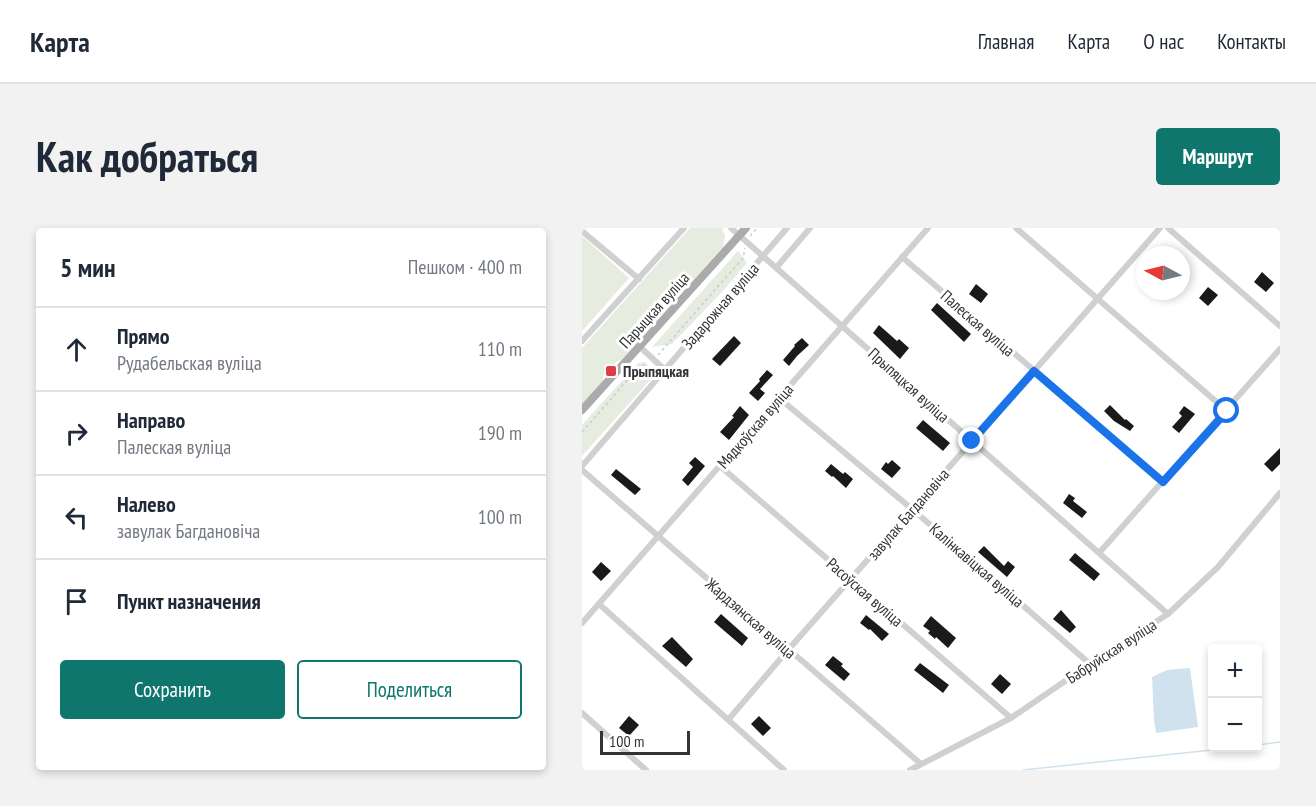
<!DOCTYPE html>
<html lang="ru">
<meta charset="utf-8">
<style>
:root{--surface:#fff;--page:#f2f2f3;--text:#1f2937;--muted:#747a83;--line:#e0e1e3;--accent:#0f766e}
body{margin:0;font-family:"PT Sans Narrow",sans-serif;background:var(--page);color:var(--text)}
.controls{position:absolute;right:18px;bottom:18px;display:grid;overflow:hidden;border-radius:6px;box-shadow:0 3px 9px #0003}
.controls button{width:54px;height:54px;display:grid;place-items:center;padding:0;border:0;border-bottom:2px solid var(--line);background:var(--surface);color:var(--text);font:30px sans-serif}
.compass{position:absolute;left:554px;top:18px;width:54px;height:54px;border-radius:50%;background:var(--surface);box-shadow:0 3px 9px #0003;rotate:277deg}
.scale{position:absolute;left:18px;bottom:15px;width:90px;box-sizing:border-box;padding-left:6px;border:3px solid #333;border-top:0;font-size:16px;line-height:21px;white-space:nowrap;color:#333;-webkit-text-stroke:4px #fff;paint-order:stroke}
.stop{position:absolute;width:18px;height:18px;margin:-14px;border:4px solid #1a73e8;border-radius:50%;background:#fff}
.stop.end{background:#1a73e8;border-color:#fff;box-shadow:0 2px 6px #0008}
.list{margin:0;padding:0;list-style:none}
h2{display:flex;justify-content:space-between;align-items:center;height:78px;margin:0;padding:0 24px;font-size:26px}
h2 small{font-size:20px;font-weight:400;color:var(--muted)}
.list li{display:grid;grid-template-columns:39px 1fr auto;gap:18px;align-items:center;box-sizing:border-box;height:84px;padding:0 24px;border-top:2px solid var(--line)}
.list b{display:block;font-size:22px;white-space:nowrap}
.list p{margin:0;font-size:20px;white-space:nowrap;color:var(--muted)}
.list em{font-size:20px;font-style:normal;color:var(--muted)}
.actions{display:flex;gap:12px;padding:18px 24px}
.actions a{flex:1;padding:14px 0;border:2px solid var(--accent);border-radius:6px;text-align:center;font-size:21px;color:var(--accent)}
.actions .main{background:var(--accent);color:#fff}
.icon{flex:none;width:33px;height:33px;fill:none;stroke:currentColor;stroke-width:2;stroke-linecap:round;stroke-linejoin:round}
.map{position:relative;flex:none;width:698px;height:542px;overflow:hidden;border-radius:6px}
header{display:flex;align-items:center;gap:36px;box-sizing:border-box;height:84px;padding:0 30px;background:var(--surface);border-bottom:2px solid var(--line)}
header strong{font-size:28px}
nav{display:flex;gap:33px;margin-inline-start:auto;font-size:21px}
.intro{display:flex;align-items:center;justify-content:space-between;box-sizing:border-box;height:144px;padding:0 36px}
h1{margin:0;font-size:42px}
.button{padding:15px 27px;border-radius:6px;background:var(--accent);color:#fff;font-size:21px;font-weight:700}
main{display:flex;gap:36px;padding:0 36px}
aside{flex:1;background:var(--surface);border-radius:6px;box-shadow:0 3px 9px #0003}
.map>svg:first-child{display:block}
.green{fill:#e6ecdf}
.water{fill:#cfe2ee}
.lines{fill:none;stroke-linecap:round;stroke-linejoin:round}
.stream{stroke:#cfe2ee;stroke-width:1.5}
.building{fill:#1a1a1a}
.path{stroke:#cdcdcd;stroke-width:1.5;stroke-dasharray:3 3;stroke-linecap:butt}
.minor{stroke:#d0d0d0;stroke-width:6}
.major{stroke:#ababab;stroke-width:8}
.route{stroke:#1a73e8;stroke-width:8}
.poi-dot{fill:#e63946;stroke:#fff;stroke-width:2}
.labels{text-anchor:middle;stroke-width:6;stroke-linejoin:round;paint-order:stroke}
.street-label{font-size:16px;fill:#333;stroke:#fff}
.poi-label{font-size:16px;font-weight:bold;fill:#333;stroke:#fff;text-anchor:start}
</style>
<header>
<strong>Карта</strong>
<nav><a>Главная</a><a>Карта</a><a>О нас</a><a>Контакты</a></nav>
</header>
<div class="intro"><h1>Как добраться</h1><a class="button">Маршрут</a></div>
<main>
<aside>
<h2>5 мин<small>Пешком · 400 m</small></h2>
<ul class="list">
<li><svg class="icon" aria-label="ahead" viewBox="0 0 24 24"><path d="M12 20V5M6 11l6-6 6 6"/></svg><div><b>Прямо</b><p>Рудабельская вуліца</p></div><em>110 m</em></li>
<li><svg class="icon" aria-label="right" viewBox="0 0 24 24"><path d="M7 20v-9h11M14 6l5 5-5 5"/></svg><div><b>Направо</b><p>Палеская вуліца</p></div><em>190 m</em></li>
<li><svg class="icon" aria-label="left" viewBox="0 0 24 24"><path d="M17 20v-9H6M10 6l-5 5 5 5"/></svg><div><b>Налево</b><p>завулак Багдановіча</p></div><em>100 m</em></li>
<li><svg class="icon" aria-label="arrive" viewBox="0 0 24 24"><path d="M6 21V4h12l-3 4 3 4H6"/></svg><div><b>Пункт назначения</b></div></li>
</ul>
<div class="actions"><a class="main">Сохранить</a><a>Поделиться</a></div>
</aside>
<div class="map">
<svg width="698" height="542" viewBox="0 0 698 542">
<rect width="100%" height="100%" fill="#fff"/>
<path class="green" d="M 108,0 L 140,0 L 143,8 L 141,19 L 39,132 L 34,134 L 21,148 L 21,153 L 0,176 L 0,120 Z
M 0,8 L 47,50 L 0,103 Z
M 156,23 L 165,35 L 139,65 L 90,116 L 70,119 Z
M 62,134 L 70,140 L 73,146 L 70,150 L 0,228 L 0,197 L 56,135 Z"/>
<path class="water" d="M 608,440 L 616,499 L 574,505 L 572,492 L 570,449 L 585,442 Z"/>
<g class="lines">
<path class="stream" d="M 676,517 L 698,514
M 441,542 L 649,520"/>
</g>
<path class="building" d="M 680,44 L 692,55 L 684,64 L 672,54 Z
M 394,56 L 406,66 L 399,75 L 387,66 Z
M 626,59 L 636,67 L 626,78 L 617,70 Z
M 355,75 L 389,106 L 382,114 L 349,82 Z
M 297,97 L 315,113 L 317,111 L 327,120 L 318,131 L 291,105 Z
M 152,108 L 159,115 L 138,138 L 130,131 Z
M 220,110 L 227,117 L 215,128 L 207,138 L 201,132 L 213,118 L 212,117 Z
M 185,142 L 191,147 L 178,161 L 183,165 L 176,173 L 167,165 L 178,153 L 177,151 Z
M 528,177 L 543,192 L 544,191 L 552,198 L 548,203 L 532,193 L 522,183 Z
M 158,178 L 167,187 L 147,212 L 138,204 L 152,189 L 150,188 Z
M 602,178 L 613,186 L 597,205 L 590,199 L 600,188 L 597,185 Z
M 341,192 L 368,215 L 361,223 L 334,200 Z
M 698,220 L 698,236 L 690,244 L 682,236 Z
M 113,229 L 123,238 L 106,258 L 100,252 L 111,239 L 107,235 Z
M 310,232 L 319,240 L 310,250 L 299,241 L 304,234 L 306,236 Z
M 249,236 L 261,246 L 263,244 L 271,251 L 264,260 L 251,248 L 250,249 L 243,243 Z
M 34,241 L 59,261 L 53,267 L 29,247 Z
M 487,266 L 493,270 L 491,273 L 505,284 L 500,290 L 481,275 Z
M 402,318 L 422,338 L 426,333 L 433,339 L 425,349 L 396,324 Z
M 493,325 L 518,346 L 512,353 L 487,332 Z
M 19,334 L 29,343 L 19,353 L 10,344 Z
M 479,382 L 494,399 L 488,405 L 471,391 Z
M 139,386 L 166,410 L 160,418 L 132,394 Z
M 284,387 L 307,406 L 300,413 L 288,401 L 287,402 L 278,395 Z
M 349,388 L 374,410 L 366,420 L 354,409 L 353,411 L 346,405 L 348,403 L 341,398 Z
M 90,409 L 111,431 L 104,439 L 80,418 Z
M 251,428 L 261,436 L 259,438 L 268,446 L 262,453 L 243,437 Z
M 338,435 L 367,457 L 361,465 L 332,442 Z
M 418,446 L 429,456 L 420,466 L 409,456 Z
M 47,488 L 57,497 L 47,508 L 37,500 Z
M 177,488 L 189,500 L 181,508 L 169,496 Z"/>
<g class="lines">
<path class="path" d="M 168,8 L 175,0
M 76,127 L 161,30 L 163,20
M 0,204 L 56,140 L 65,135"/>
<path class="minor" d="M 149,0 L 586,386
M 434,0 L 645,183
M 586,0 L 698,98
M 0,3 L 57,51
M 320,29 L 581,253
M 194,40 L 228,0
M 0,113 L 102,0
M 57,118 L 83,142
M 197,170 L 330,281 L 508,436
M 0,238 L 205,0
M 138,238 L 429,490
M 0,242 L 339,536
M 517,325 L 698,121
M 17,376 L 202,542
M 0,395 L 346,0
M 0,485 L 64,542
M 146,492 L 206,422 L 578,0
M 328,542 L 429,490 L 508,436 L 586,386 L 636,339 L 698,265"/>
<path class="major" d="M 0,182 L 164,0"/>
</g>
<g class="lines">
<path class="route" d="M 390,213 L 452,143 L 581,254 L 645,183"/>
</g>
<rect class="poi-dot" x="23" y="137" width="12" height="12" rx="3"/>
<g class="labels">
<g class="street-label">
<text transform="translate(138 78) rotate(-49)" y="6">Задарожная вуліца</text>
<text transform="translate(72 82) rotate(-48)" y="6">Парыцкая вуліца</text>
<text transform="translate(396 95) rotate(41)" y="6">Палеская вуліца</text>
<text transform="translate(327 157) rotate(42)" y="6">Прыпяцкая вуліца</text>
<text transform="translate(173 198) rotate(-49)" y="6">Мядкоўская вуліца</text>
<text transform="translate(326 286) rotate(-49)" y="6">завулак Багдановіча</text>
<text transform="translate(395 337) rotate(41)" y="6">Калінкавіцкая вуліца</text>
<text transform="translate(283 364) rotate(41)" y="6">Расоўская вуліца</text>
<text transform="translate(169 390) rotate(41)" y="6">Жардзянская вуліца</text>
<text transform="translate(529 423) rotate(-33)" y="6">Бабруйская вуліца</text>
</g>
<g class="poi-label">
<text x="41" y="149">Прыпяцкая</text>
</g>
</g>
</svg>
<div class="controls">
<button>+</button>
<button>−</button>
</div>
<svg class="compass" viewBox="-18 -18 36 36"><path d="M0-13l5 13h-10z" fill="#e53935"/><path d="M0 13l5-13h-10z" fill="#747a83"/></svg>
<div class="scale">100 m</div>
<div class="stop" style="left:645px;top:183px"></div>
<div class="stop end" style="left:390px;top:213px"></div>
</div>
</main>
